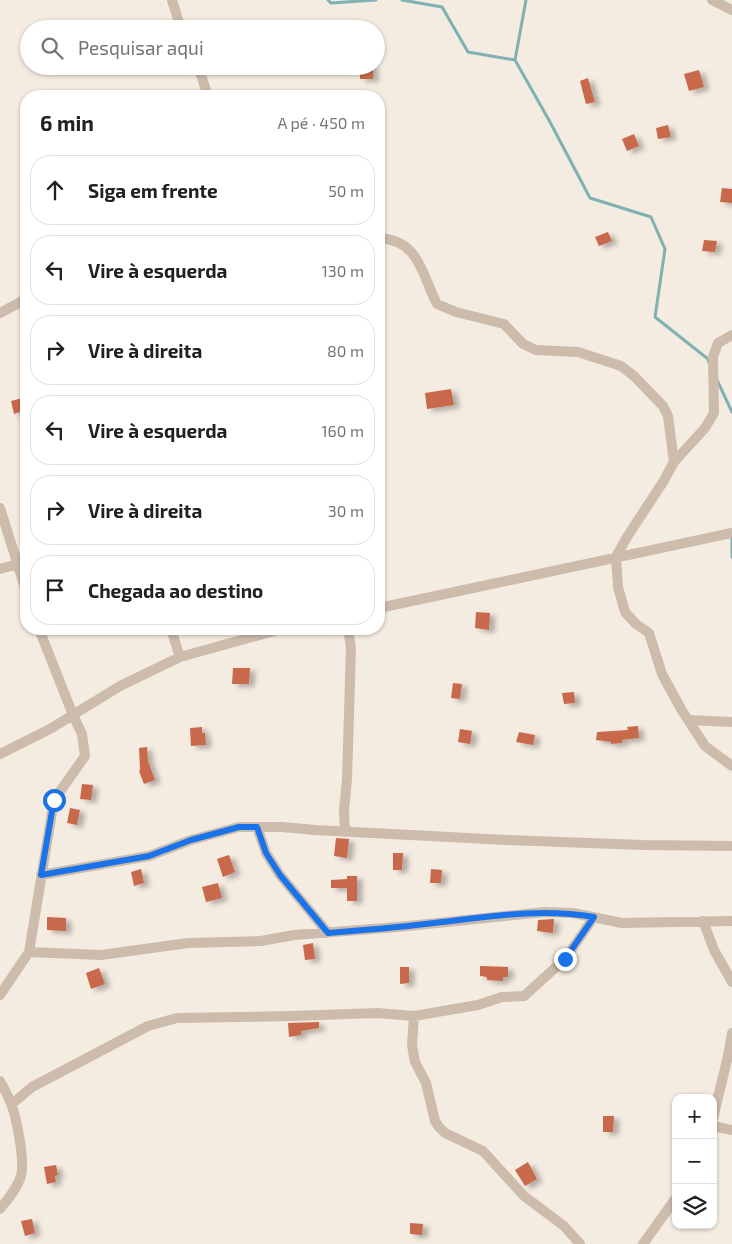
<!DOCTYPE html>
<html lang="pt">
<meta charset="utf-8">
<style>
:root{--surface:#fff;--page:#f6f6f6;--text:#202124;--muted:#757577;--line:#e0e0e0}
body{margin:0;font-family:"Exo 2",sans-serif;background:var(--page);color:var(--text)}
.controls{position:absolute;right:15px;bottom:15px;display:grid;overflow:hidden;border-radius:10px;box-shadow:0 1px 4px #0004}
.controls button{width:45px;height:45px;display:grid;place-items:center;padding:0;border:0;border-bottom:1px solid var(--line);background:var(--surface);color:var(--text);font:25px sans-serif}
.stop{position:absolute;width:15px;height:15px;margin:-11px;border:4px solid #1a73e8;border-radius:50%;background:#fff}
.stop.end{background:#1a73e8;border-color:#fff;box-shadow:0 1px 5px #0008}
.list{margin:0;padding:0;list-style:none}
h2{display:flex;justify-content:space-between;align-items:center;height:65px;margin:0;padding:0 20px;font-size:21px}
h2 small{font-size:16px;font-weight:400;color:var(--muted)}
.list li{display:grid;grid-template-columns:32px 1fr auto;gap:15px;align-items:center;box-sizing:border-box;height:70px;margin:0 10px 10px;padding:0 10px;border:1px solid var(--line);border-radius:20px}
.list b{display:block;font-size:19px;white-space:nowrap}
.list em{font-size:16px;font-style:normal;color:var(--muted)}
.icon{flex:none;width:28px;height:28px;fill:none;stroke:currentColor;stroke-width:2;stroke-linecap:round;stroke-linejoin:round}
.map{position:relative;flex:none;width:732px;height:1244px;overflow:hidden}
.search{position:absolute;background:var(--surface);box-shadow:0 1px 4px #0004;left:20px;top:20px;width:365px;height:55px;display:flex;align-items:center;gap:12px;box-sizing:border-box;padding:0 18px;border-radius:28px;color:var(--muted);font-size:19px}
.panel{position:absolute;background:var(--surface);box-shadow:0 1px 4px #0004;left:20px;top:90px;width:365px;height:545px;border-radius:20px}
.map>svg:first-child{display:block}
.lines{fill:none;stroke-linecap:round;stroke-linejoin:round}
.stream{stroke:#7fb0b2;stroke-width:3}
.building{fill:#c8694b;filter:url(#shadow)}
.street{stroke:#cdbbac;stroke-width:10}
.route{stroke:#1a73e8;stroke-width:6}
</style>
<div class="map">
<svg width="732" height="1244" viewBox="0 0 732 1244">
<defs>
<filter id="shadow"><feDropShadow dx="5.5" dy="3" stdDeviation="2.5" flood-color="#0004"/></filter>
</defs>
<rect width="100%" height="100%" fill="#f4ebe1"/>
<g class="lines">
<path class="stream" d="M 328,0 L 331,3 L 376,0
M 402,0 L 442,7 L 468,52 L 515,60
M 526,0 L 515,60 L 550,122 L 590,198 L 651,217 L 665,249 L 655,317 L 708,359 L 709,363
M 717,380 L 732,412
M 732,536 L 732,557"/>
</g>
<path class="building" d="M 360,66 L 373,66 L 373,79 L 360,79 Z
M 699,70 L 704,87 L 689,91 L 684,74 Z
M 588,78 L 595,102 L 586,104 L 580,81 Z
M 668,125 L 671,137 L 658,139 L 656,128 Z
M 634,134 L 639,146 L 627,151 L 622,139 Z
M 722,188 L 732,189 L 732,203 L 720,202 Z
M 608,232 L 612,241 L 599,246 L 595,237 Z
M 704,240 L 717,241 L 715,252 L 702,251 Z
M 451,389 L 454,405 L 427,409 L 425,393 Z
M 26,397 L 26,410 L 14,414 L 11,401 Z
M 476,612 L 490,613 L 489,630 L 475,628 Z
M 233,668 L 250,668 L 249,684 L 232,684 Z
M 453,683 L 462,684 L 460,699 L 451,698 Z
M 574,692 L 575,703 L 564,704 L 562,693 Z
M 638,726 L 639,738 L 622,740 L 622,743 L 611,744 L 611,742 L 596,740 L 597,732 L 628,730 L 627,727 Z
M 202,727 L 202,733 L 205,733 L 206,745 L 191,746 L 190,728 Z
M 460,729 L 472,731 L 470,744 L 458,742 Z
M 519,732 L 535,735 L 533,745 L 516,742 Z
M 147,747 L 148,761 L 155,780 L 144,784 L 139,771 L 140,770 L 139,748 Z
M 82,784 L 93,785 L 91,800 L 80,799 Z
M 70,808 L 80,810 L 77,825 L 67,823 Z
M 336,838 L 349,839 L 347,858 L 334,856 Z
M 393,853 L 403,853 L 402,870 L 393,870 Z
M 229,855 L 235,872 L 223,877 L 217,859 Z
M 141,869 L 144,883 L 134,886 L 131,872 Z
M 431,869 L 442,870 L 441,883 L 430,883 Z
M 347,876 L 357,876 L 357,901 L 347,901 L 347,888 L 331,888 L 331,880 L 347,879 Z
M 218,883 L 222,898 L 206,902 L 202,887 Z
M 47,917 L 66,918 L 66,931 L 47,930 Z
M 554,919 L 553,933 L 537,931 L 538,920 Z
M 313,943 L 315,959 L 305,960 L 303,945 Z
M 480,966 L 508,967 L 508,977 L 503,977 L 503,981 L 487,980 L 487,977 L 480,976 Z
M 400,967 L 409,967 L 409,983 L 400,984 Z
M 99,968 L 105,984 L 91,989 L 86,973 Z
M 319,1022 L 319,1028 L 301,1031 L 301,1035 L 289,1037 L 288,1023 Z
M 603,1116 L 614,1116 L 613,1132 L 603,1132 Z
M 528,1162 L 537,1179 L 525,1186 L 515,1170 Z
M 56,1165 L 58,1175 L 55,1176 L 56,1182 L 47,1184 L 44,1167 Z
M 32,1219 L 35,1233 L 25,1236 L 21,1221 Z
M 410,1223 L 423,1224 L 422,1235 L 410,1234 Z"/>
<g class="lines">
<path class="street" d="M 172,0 L 181,29
M 712,0 L 732,10
M 198,66 L 208,96
M 379,238 C 420,240 422,276 437,304 L 456,312 L 504,324 L 523,344 L 536,350 L 578,352 L 621,366 L 634,376 L 663,406 L 668,416 L 674,462
M 0,313 L 26,299
M 732,335 L 718,343 L 713,357 L 714,413 L 705,428 L 674,462 L 663,482 L 627,537 L 616,557 L 618,587 L 625,612 L 636,624 L 649,633 L 662,674 L 681,709 L 705,746 L 732,766
M 0,508 L 26,591
M 0,569 L 18,564
M 379,608 L 732,533
M 171,629 L 180,657
M 688,720 L 732,722
M 0,754 L 50,729 L 120,686 L 180,657 L 281,629
M 257,827 L 266,853 L 280,875 L 328,933
M 345,831 L 344,811 L 347,779 L 351,648 L 348,629
M 41,875 L 149,856 L 191,840 L 239,827 L 282,827 L 315,830 L 506,840 L 643,845 L 732,846
M 703,921 L 714,950 L 732,982
M 29,952 L 101,955 L 188,943 L 261,941 L 294,935 L 398,927 L 544,912 L 573,913 L 622,923 L 732,921
M 0,995 L 29,952 L 54,800 L 85,756 L 82,734 L 73,715 L 39,629
M 414,1016 L 412,1045 L 415,1062 L 426,1083 L 435,1121 L 439,1127 L 445,1133 L 483,1151 L 524,1196 L 564,1226 L 580,1244
M 0,1081 C 4,1089 9,1097 12,1106 C 17,1121 25,1161 21,1176 C 17,1189 8,1199 0,1209
M 12,1104 L 32,1087 L 148,1026 L 177,1018 L 292,1016 L 377,1013 L 414,1016 L 478,1005 L 502,997 L 524,996 L 565,959 L 594,917
M 713,1118 L 728,1056 L 732,1033
M 713,1126 L 732,1130
M 643,1244 L 676,1198"/>
</g>
<g class="lines">
<path class="route" d="M 54,800 L 41,875 L 149,856 L 191,840 L 239,827 L 257,827 L 266,853 L 280,875 L 328,933 C 366,930 404,927 442,922 C 493,916 543,908 594,917 L 565,959"/>
</g>
</svg>
<div class="controls">
<button>+</button>
<button>−</button>
<button><svg class="icon" aria-label="layers" viewBox="0 0 24 24"><path d="M12 4l9 5-9 5-9-5zM3 14l9 5 9-5"/></svg></button>
</div>
<div class="stop" style="left:54px;top:800px"></div>
<div class="stop end" style="left:565px;top:959px"></div>
<div class="search"><svg class="icon" aria-label="search" viewBox="0 0 24 24"><circle cx="10" cy="10" r="6"/><path d="M15 15l6 6"/></svg>Pesquisar aqui</div>
<section class="panel">
<h2>6 min<small>A pé · 450 m</small></h2>
<ul class="list">
<li><svg class="icon" aria-label="ahead" viewBox="0 0 24 24"><path d="M12 20V5M6 11l6-6 6 6"/></svg><div><b>Siga em frente</b></div><em>50 m</em></li>
<li><svg class="icon" aria-label="left" viewBox="0 0 24 24"><path d="M17 20v-9H6M10 6l-5 5 5 5"/></svg><div><b>Vire à esquerda</b></div><em>130 m</em></li>
<li><svg class="icon" aria-label="right" viewBox="0 0 24 24"><path d="M7 20v-9h11M14 6l5 5-5 5"/></svg><div><b>Vire à direita</b></div><em>80 m</em></li>
<li><svg class="icon" aria-label="left" viewBox="0 0 24 24"><path d="M17 20v-9H6M10 6l-5 5 5 5"/></svg><div><b>Vire à esquerda</b></div><em>160 m</em></li>
<li><svg class="icon" aria-label="right" viewBox="0 0 24 24"><path d="M7 20v-9h11M14 6l5 5-5 5"/></svg><div><b>Vire à direita</b></div><em>30 m</em></li>
<li><svg class="icon" aria-label="arrive" viewBox="0 0 24 24"><path d="M6 21V4h12l-3 4 3 4H6"/></svg><div><b>Chegada ao destino</b></div></li>
</ul>
</section>
</div>
